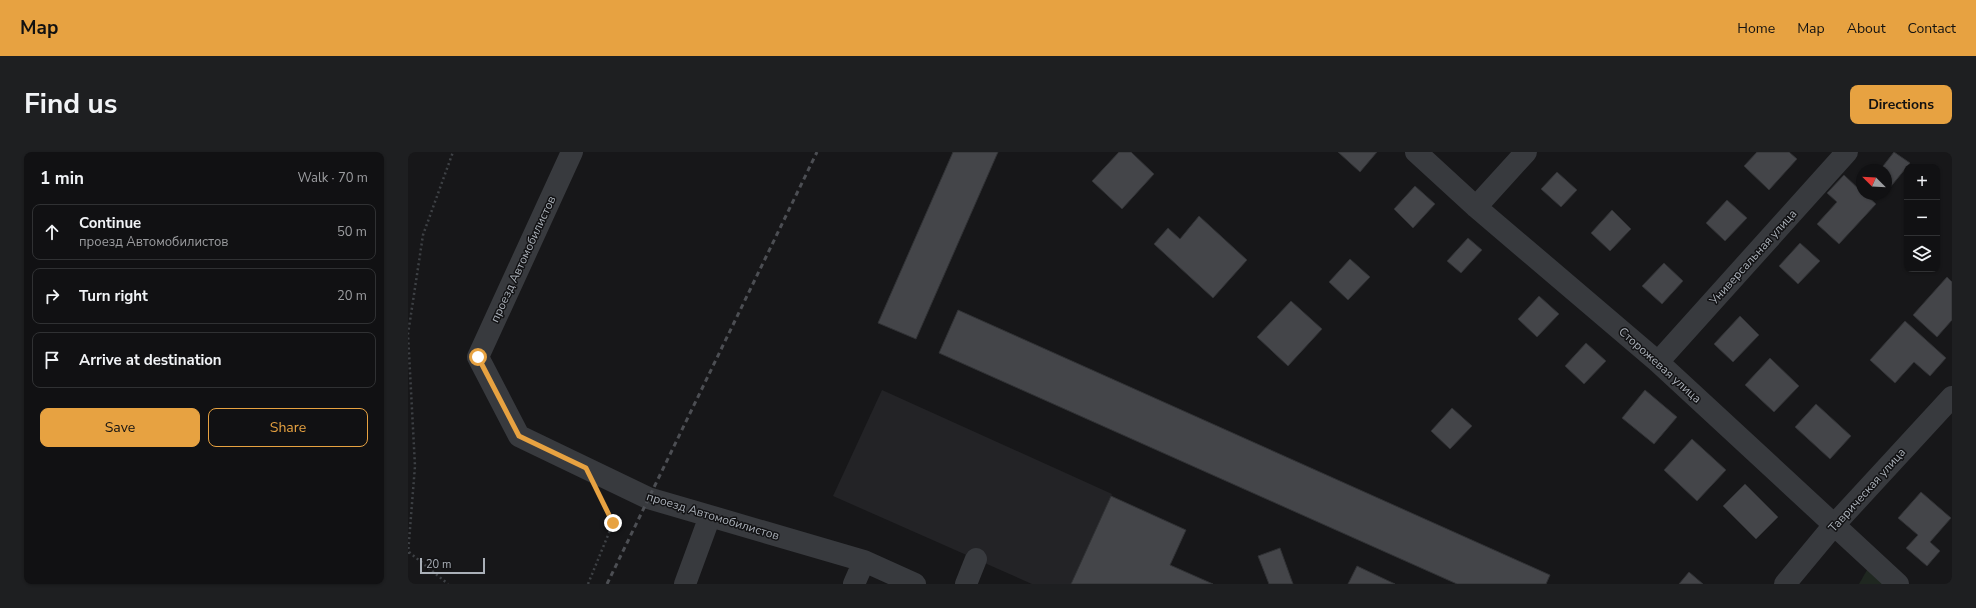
<!DOCTYPE html>
<meta charset="utf-8">
<style>
:root{--surface:#111113;--page:#1e1f21;--text:#f1f3f6;--muted:#9c9da0;--line:#303133;--accent:#e7a241}
body{margin:0;font-family:"Nunito Sans",sans-serif;background:var(--page);color:var(--text)}
.controls{position:absolute;right:12px;top:12px;display:grid;overflow:hidden;border-radius:8px;box-shadow:0 1px 3px #0004}
.controls button{width:36px;height:36px;display:grid;place-items:center;padding:0;border:0;border-bottom:1px solid var(--line);background:var(--surface);color:var(--text);font:20px sans-serif}
.compass{position:absolute;left:1448px;top:12px;width:36px;height:36px;border-radius:50%;background:var(--surface);box-shadow:0 1px 3px #0004;rotate:294deg}
.scale{position:absolute;left:12px;bottom:10px;width:65px;box-sizing:border-box;padding-left:4px;border:2px solid #aab0b8;border-top:0;font-size:11px;line-height:14px;white-space:nowrap;color:#aab0b8;-webkit-text-stroke:3px #121214;paint-order:stroke}
.stop{position:absolute;width:12px;height:12px;margin:-9px;border:3px solid #e7a241;border-radius:50%;background:#fff}
.stop.end{background:#e7a241;border-color:#fff;box-shadow:0 1px 4px #0008}
.list{margin:0;padding:0;list-style:none}
h2{display:flex;justify-content:space-between;align-items:center;height:52px;margin:0;padding:0 16px;font-size:17px}
h2 small{font-size:13px;font-weight:400;color:var(--muted)}
.list li{display:grid;grid-template-columns:26px 1fr auto;gap:12px;align-items:center;box-sizing:border-box;height:56px;margin:0 8px 8px;padding:0 8px;border:1px solid var(--line);border-radius:8px}
.list b{display:block;font-size:15px;white-space:nowrap}
.list p{margin:0;font-size:13px;white-space:nowrap;color:var(--muted)}
.list em{font-size:13px;font-style:normal;color:var(--muted)}
.actions{display:flex;gap:8px;padding:12px 16px}
.actions a{flex:1;padding:9px 0;border:1px solid var(--accent);border-radius:8px;text-align:center;font-size:14px;color:var(--accent)}
.actions .main{background:var(--accent);color:#111}
.icon{flex:none;width:22px;height:22px;fill:none;stroke:currentColor;stroke-width:2;stroke-linecap:round;stroke-linejoin:round}
.map{position:relative;flex:none;width:1544px;height:432px;overflow:hidden;border-radius:8px}
header{display:flex;align-items:center;gap:24px;box-sizing:border-box;height:56px;padding:0 20px;background:var(--accent);color:#111}
header strong{font-size:19px}
nav{display:flex;gap:22px;margin-inline-start:auto;font-size:14px}
.intro{display:flex;align-items:center;justify-content:space-between;box-sizing:border-box;height:96px;padding:0 24px}
h1{margin:0;font-size:28px}
.button{padding:10px 18px;border-radius:8px;background:var(--accent);color:#111;font-size:14px;font-weight:700}
main{display:flex;gap:24px;padding:0 24px}
aside{flex:1;background:var(--surface);border-radius:8px;box-shadow:0 1px 3px #0004}
.map>svg:first-child{display:block}
.built{fill:#232326}
.green{fill:#1f2720}
.building{fill:#444549;stroke:#313235}
.lines{fill:none;stroke-linecap:round;stroke-linejoin:round}
.path{stroke:#3e4145;stroke-width:2.5;stroke-dasharray:2 3;stroke-linecap:butt}
.minor{stroke:#383a3e;stroke-width:22}
.rail{stroke:#4c4e53;stroke-width:3;stroke-dasharray:5 4;stroke-linecap:butt}
.route{stroke:#e7a241;stroke-width:5}
.labels{text-anchor:middle;stroke-width:3;stroke-linejoin:round;paint-order:stroke}
.street-label{font-size:12px;fill:#aab0b8;stroke:#121214}
</style>
<header>
<strong>Map</strong>
<nav><a>Home</a><a>Map</a><a>About</a><a>Contact</a></nav>
</header>
<div class="intro"><h1>Find us</h1><a class="button">Directions</a></div>
<main>
<aside>
<h2>1 min<small>Walk · 70 m</small></h2>
<ul class="list">
<li><svg class="icon" aria-label="ahead" viewBox="0 0 24 24"><path d="M12 20V5M6 11l6-6 6 6"/></svg><div><b>Continue</b><p>проезд Автомобилистов</p></div><em>50 m</em></li>
<li><svg class="icon" aria-label="right" viewBox="0 0 24 24"><path d="M7 20v-9h11M14 6l5 5-5 5"/></svg><div><b>Turn right</b></div><em>20 m</em></li>
<li><svg class="icon" aria-label="arrive" viewBox="0 0 24 24"><path d="M6 21V4h12l-3 4 3 4H6"/></svg><div><b>Arrive at destination</b></div></li>
</ul>
<div class="actions"><a class="main">Save</a><a>Share</a></div>
</aside>
<div class="map">
<svg width="1544" height="432" viewBox="0 0 1544 432">
<rect width="100%" height="100%" fill="#171719"/>
<path class="built" d="M 474,238 L 704,342 L 663,432 L 624,432 L 425,344 Z"/>
<path class="green" d="M 1467,404 L 1498,432 L 1451,432 Z"/>
<path class="building" d="M 545,0 L 590,0 L 508,187 L 470,171 Z
M 711,0 L 723,0 L 746,22 L 714,57 L 684,29 Z
M 930,0 L 969,0 L 952,20 Z
M 1349,0 L 1381,0 L 1389,7 L 1361,38 L 1336,14 Z
M 1486,0 L 1502,11 L 1480,38 L 1478,37 L 1478,18 L 1472,18 Z
M 1149,20 L 1169,38 L 1153,55 L 1133,37 Z
M 1436,23 L 1454,40 L 1454,42 L 1457,42 L 1468,52 L 1431,92 L 1409,72 L 1429,50 L 1419,41 Z
M 1007,34 L 1027,52 L 1005,76 L 986,57 Z
M 1319,48 L 1339,66 L 1317,89 L 1298,71 Z
M 1204,58 L 1223,77 L 1202,99 L 1183,81 Z
M 791,64 L 839,108 L 805,146 L 746,92 L 760,76 L 772,87 Z
M 1060,86 L 1074,98 L 1053,121 L 1039,109 Z
M 1392,91 L 1412,109 L 1390,132 L 1371,114 Z
M 942,107 L 962,125 L 940,148 L 921,130 Z
M 1256,111 L 1275,129 L 1254,152 L 1234,134 Z
M 1539,125 L 1544,130 L 1544,168 L 1529,185 L 1505,163 Z
M 1131,144 L 1151,162 L 1129,185 L 1110,167 Z
M 883,149 L 914,177 L 880,214 L 849,185 Z
M 550,158 L 1142,423 L 1138,432 L 1049,432 L 531,201 Z
M 1332,164 L 1351,183 L 1325,210 L 1306,192 Z
M 1497,169 L 1538,206 L 1522,224 L 1506,210 L 1487,231 L 1462,208 Z
M 1178,191 L 1198,209 L 1176,232 L 1157,214 Z
M 1362,206 L 1391,234 L 1366,260 L 1337,233 Z
M 1237,238 L 1269,265 L 1246,292 L 1214,266 Z
M 1408,252 L 1443,284 L 1422,307 L 1387,275 Z
M 1044,256 L 1064,274 L 1042,297 L 1023,279 Z
M 1284,287 L 1318,318 L 1289,349 L 1256,318 Z
M 1337,332 L 1370,365 L 1348,387 L 1315,354 Z
M 1513,340 L 1543,366 L 1522,390 L 1532,399 L 1519,414 L 1498,396 L 1510,383 L 1490,366 Z
M 703,344 L 778,378 L 762,413 L 805,432 L 663,432 Z
M 872,396 L 885,432 L 861,432 L 850,404 Z
M 949,414 L 987,432 L 940,432 Z
M 1281,420 L 1295,432 L 1271,432 Z"/>
<g class="lines">
<path class="path" d="M 1,400 L 40,432
M 0,402 L 7,314 L 0,182 L 15,83 L 45,0
M 180,432 L 205,371 L 193,348"/>
<path class="minor" d="M 164,0 L 70,205 L 111,284 L 240,346 L 456,409 L 507,432
M 1008,0 L 1068,55 L 1250,210 L 1490,432
M 1068,55 L 1118,0
M 1250,210 L 1439,0
M 277,432 L 302,364
M 446,432 L 456,409
M 558,432 L 568,407
M 1377,432 L 1426,373 L 1544,245"/>
<path class="rail" d="M 199,432 L 409,0"/>
</g>
<g class="lines">
<path class="route" d="M 70,205 L 111,284 L 178,316 L 205,371"/>
</g>
<g class="labels">
<g class="street-label">
<text transform="translate(1345 105) rotate(-48)" y="4">Универсальная улица</text>
<text transform="translate(115 107) rotate(-65)" y="4">проезд Автомобилистов</text>
<text transform="translate(1252 213) rotate(42)" y="4">Сторожевая улица</text>
<text transform="translate(1459 338) rotate(-48)" y="4">Таврическая улица</text>
<text transform="translate(305 364) rotate(17)" y="4">проезд Автомобилистов</text>
</g>
</g>
</svg>
<div class="controls">
<button>+</button>
<button>−</button>
<button><svg class="icon" aria-label="layers" viewBox="0 0 24 24"><path d="M12 4l9 5-9 5-9-5zM3 14l9 5 9-5"/></svg></button>
</div>
<svg class="compass" viewBox="-18 -18 36 36"><path d="M0-13l5 13h-10z" fill="#e53935"/><path d="M0 13l5-13h-10z" fill="#9c9da0"/></svg>
<div class="scale">20 m</div>
<div class="stop" style="left:70px;top:205px"></div>
<div class="stop end" style="left:205px;top:371px"></div>
</div>
</main>
